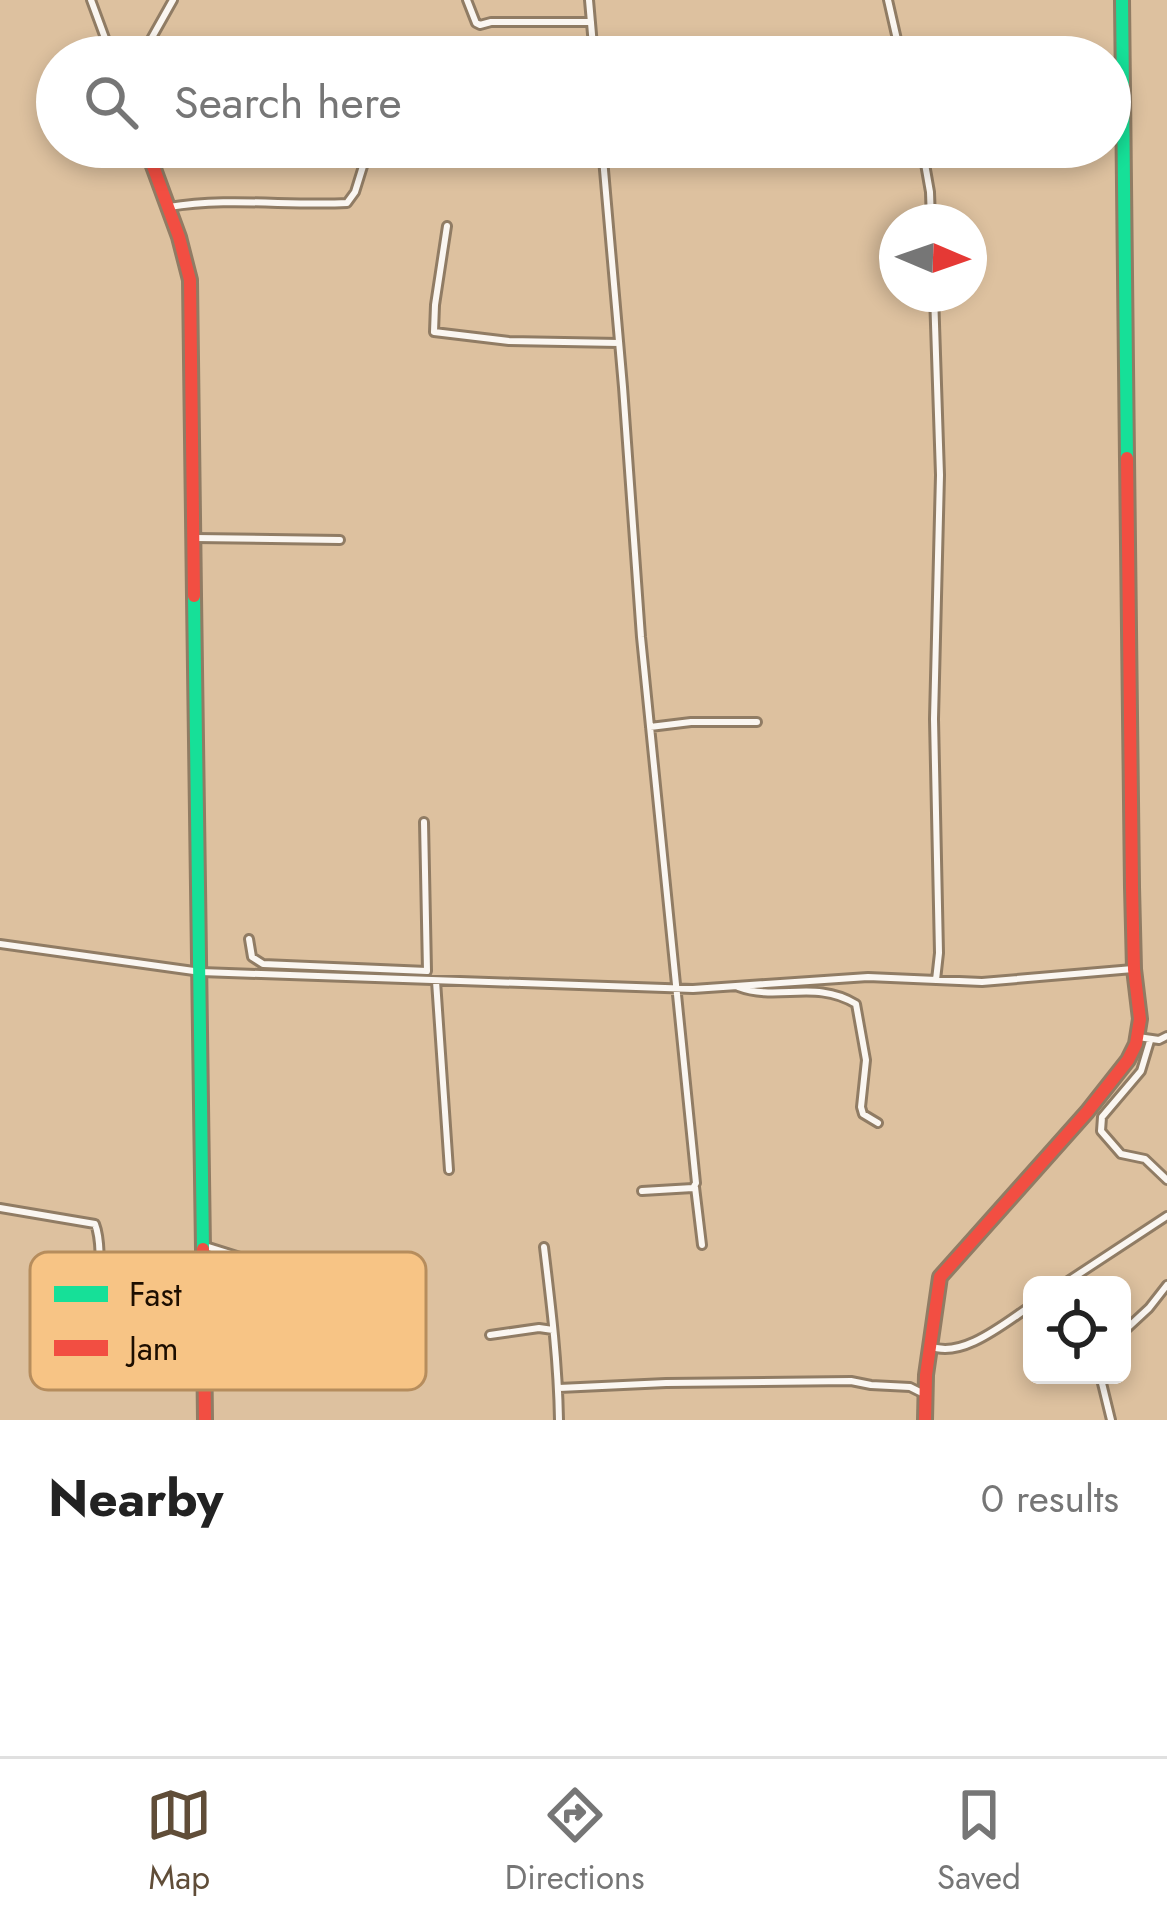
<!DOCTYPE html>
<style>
:root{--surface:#fff;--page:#f2f2f2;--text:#222;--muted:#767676;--line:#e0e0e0;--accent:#604d38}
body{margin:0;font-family:Jost,sans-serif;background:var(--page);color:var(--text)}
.controls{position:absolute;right:36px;bottom:36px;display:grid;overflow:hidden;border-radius:18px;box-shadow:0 6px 18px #0003}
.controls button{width:108px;height:108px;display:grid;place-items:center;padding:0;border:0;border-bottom:3px solid var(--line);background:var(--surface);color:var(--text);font:60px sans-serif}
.compass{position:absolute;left:879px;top:204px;width:108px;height:108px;border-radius:50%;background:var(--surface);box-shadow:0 6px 18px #0003;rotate:92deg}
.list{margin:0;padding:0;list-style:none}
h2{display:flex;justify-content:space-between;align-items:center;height:156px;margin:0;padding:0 48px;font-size:51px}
h2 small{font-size:39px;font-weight:400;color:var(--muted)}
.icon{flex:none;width:66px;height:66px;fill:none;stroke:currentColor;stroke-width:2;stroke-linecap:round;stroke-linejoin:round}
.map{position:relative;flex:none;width:1167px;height:1420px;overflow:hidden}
.search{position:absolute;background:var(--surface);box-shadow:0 6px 18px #0003;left:36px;right:36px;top:36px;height:132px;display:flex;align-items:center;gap:30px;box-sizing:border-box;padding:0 42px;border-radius:66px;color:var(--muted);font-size:45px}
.sheet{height:336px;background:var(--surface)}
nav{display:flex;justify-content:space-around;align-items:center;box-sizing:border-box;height:168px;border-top:3px solid var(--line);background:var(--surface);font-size:33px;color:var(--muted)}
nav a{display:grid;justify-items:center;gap:6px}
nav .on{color:var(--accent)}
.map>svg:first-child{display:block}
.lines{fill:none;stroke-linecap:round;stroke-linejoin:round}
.street-casing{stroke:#907c64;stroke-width:12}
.fast-casing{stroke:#907c64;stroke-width:18}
.jam-casing{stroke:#907c64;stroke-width:18}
.street{stroke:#faf6f1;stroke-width:6}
.fast{stroke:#16e098;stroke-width:12}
.jam{stroke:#f24e42;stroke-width:12}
.key{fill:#f7c485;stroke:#b68d5d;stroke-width:3}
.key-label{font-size:33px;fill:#1d0e00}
</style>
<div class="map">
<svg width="1167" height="1420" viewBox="0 0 1167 1420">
<rect width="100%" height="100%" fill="#ddc19f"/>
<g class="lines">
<g class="street-casing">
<path id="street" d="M 91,0 L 112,57
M 467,0 L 476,23 L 480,25 L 491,22 L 591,22
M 589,0 L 594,57
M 888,0 L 901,57
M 141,57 L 173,0
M 602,147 L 623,387 L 641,637 L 696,1183 L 693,1188 L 642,1191
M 733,147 L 743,149
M 922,147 L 930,192 L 931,222
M 169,207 C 228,197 287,206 347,203 L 355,192 L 369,147
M 447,226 L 435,305 L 434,332 L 509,341 L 619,343
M 934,294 L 940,475 L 934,719 L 939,953 L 936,980
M 195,538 L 340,540
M 650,727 L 691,722 L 757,722
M 424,822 L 427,971
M 249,939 L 252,957 L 263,964 L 427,971
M 0,944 L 201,972 L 693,989 L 868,977 L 982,982 L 1133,969
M 436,981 L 449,1170
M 738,987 C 778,1002 815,979 856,1004 L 866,1060 L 861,1107 L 863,1114 L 878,1123
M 1138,1037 L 1159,1040 L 1167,1036
M 1150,1041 L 1141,1071 L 1102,1117 L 1101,1131 L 1121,1154 L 1145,1159 L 1167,1180
M 695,1187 L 702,1245
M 0,1208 L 95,1224 C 104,1247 94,1266 109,1296 L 128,1306 L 203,1317
M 202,1245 L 364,1296 L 368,1302 L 366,1319 L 308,1363
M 544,1247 C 551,1305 558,1361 559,1420
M 1062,1285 L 1167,1216
M 1122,1333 L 1149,1308 L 1167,1285
M 490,1335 L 539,1328 L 553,1330
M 930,1346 C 962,1360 1006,1322 1032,1305
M 1100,1375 L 1111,1420
M 559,1388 L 666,1383 L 851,1381 L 871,1385 L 910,1387 L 924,1394"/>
</g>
<g class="fast-casing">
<path id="fast" d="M 1122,0 L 1127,458
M 194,596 L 203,1249"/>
</g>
<g class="jam-casing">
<path id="jam" d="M 146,147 L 179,237 L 190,280 L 194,596
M 203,1249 L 205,1420
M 925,1420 L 926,1375 L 940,1277 L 1087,1112 L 1128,1060 L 1136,1044 L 1140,1019 L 1134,969 L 1132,887 L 1127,458"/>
</g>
<use href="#street" class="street"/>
<use href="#fast" class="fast"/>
<use href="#jam" class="jam"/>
</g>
<rect x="30" y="1252" width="396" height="138" rx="18" class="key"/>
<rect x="54" y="1286" width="54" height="16" fill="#16e098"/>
<rect x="54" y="1340" width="54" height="16" fill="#f24e42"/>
<g class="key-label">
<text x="129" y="1306">Fast</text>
<text x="129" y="1360">Jam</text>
</g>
</svg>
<div class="controls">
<button><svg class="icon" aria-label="locate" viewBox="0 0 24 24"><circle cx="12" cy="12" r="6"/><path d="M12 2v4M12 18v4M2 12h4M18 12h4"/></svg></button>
</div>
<svg class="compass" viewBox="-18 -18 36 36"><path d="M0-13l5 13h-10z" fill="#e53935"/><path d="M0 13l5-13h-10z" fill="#767676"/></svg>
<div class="search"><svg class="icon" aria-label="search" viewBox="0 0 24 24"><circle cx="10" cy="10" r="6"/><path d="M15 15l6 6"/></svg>Search here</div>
</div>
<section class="sheet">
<h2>Nearby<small>0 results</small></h2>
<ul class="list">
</ul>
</section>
<nav>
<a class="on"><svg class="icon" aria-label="map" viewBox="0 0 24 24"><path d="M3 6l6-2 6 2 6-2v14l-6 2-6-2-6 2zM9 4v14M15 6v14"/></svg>Map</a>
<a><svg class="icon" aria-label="directions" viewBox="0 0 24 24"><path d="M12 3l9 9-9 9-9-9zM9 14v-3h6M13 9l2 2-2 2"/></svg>Directions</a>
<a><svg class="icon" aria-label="saved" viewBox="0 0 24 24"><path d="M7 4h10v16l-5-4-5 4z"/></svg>Saved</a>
</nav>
